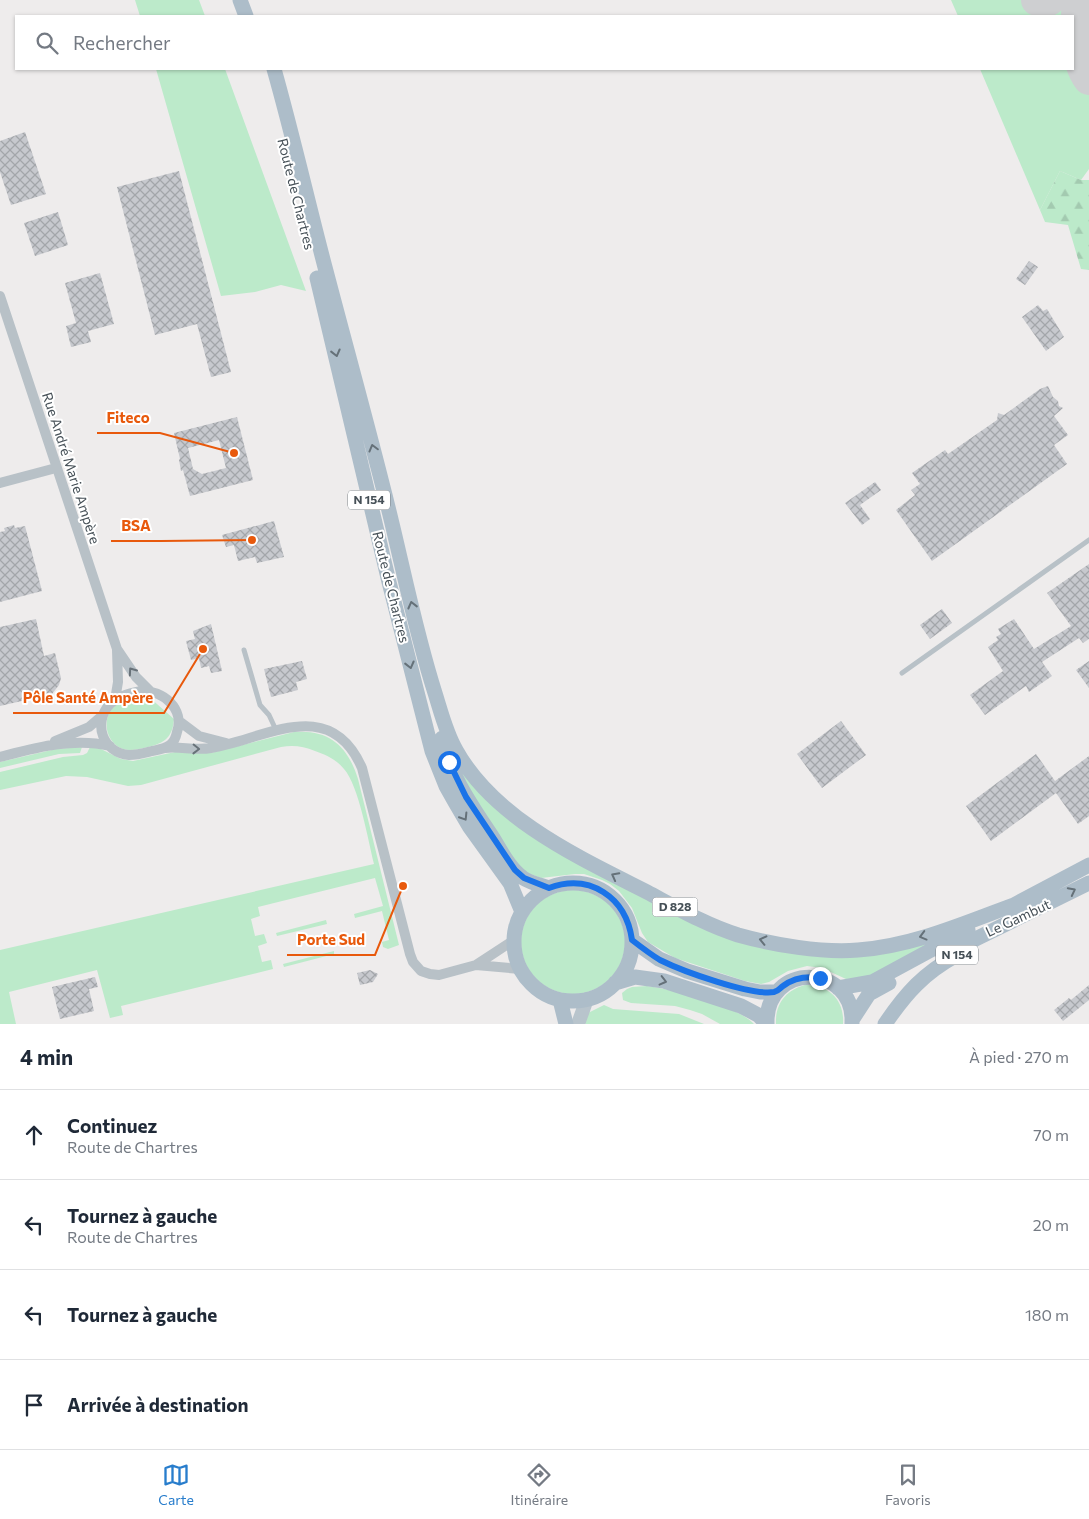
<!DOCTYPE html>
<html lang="fr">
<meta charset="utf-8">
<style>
:root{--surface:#fff;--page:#f6f6f7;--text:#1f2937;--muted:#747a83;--line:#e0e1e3;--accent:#287dcc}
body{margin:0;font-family:Commissioner,sans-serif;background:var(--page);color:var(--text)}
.stop{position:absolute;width:15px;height:15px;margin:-11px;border:4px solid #1a73e8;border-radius:50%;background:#fff}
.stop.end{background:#1a73e8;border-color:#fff;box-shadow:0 1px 5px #0008}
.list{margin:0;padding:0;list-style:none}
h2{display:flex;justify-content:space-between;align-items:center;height:65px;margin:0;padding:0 20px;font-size:21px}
h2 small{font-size:16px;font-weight:400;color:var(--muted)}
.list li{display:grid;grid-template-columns:32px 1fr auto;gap:15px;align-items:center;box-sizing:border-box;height:90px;padding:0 20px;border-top:1px solid var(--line)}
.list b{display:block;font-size:19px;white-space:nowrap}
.list p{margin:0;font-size:16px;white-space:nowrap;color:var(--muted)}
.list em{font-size:16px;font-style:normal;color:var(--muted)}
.icon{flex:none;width:28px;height:28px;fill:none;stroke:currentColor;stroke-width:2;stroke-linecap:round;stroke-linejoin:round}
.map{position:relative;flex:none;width:1089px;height:1024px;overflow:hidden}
.search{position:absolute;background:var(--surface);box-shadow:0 1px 4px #0004;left:15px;right:15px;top:15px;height:55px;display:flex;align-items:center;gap:12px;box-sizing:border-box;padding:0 18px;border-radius:0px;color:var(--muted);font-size:19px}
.sheet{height:425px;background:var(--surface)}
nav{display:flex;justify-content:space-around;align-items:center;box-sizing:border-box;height:70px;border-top:1px solid var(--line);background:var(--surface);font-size:14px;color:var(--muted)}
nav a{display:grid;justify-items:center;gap:2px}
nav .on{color:var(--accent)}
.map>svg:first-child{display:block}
.green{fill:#bceaca}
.forest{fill:url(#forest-firs)}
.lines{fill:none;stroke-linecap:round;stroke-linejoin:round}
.taxiway{stroke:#cecfd1;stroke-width:32}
.building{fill:url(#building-cross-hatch);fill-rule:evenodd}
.service{stroke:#b8c1c7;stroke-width:5}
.minor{stroke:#b8c1c7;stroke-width:10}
.secondary{stroke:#b8c4cc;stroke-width:14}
.primary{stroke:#adbdc9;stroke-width:15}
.oneway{stroke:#657179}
.oneway2{stroke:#687279}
.route{stroke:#1a73e8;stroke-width:6}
.labels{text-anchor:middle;stroke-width:4;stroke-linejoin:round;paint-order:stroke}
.shield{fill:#fff;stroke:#7e8489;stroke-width:1}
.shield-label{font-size:12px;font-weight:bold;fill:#465057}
.street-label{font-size:14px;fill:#465057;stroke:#fff}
.leader{fill:none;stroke:#e8590c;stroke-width:2}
.callout-dot{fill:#e8590c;stroke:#fff;stroke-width:2}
.callout-label{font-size:15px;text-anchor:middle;font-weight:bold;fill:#e8590c;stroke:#fff;stroke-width:4;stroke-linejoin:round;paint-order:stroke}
</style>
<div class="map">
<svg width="1089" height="1024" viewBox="0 0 1089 1024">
<defs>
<pattern id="forest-firs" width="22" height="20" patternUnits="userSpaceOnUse" patternTransform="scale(1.25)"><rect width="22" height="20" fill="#bceaca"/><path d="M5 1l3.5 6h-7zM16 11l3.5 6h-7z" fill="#a3cab0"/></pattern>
<pattern id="building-cross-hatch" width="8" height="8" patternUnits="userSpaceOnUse" patternTransform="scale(1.25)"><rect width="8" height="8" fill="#c7c9ce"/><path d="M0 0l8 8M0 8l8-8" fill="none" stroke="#a3a6aa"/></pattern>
</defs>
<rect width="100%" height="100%" fill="#eeecec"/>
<path class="green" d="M 135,0 L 199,0 L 205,16 L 140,16 Z
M 951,0 L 1089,0 L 1089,169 L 1081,180 L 1060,171 L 1040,210 L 980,69 L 1073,69 L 1073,16 L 958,16 Z
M 156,69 L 225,69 L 306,291 L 281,285 L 255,292 L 221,296 Z
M 149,697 L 174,719 C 173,734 167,742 152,746 C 144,748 136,750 129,750 C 107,749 99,719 115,706 C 124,699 138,696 149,697 Z
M 294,732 C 330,729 348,747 358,779 L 399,945 L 388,949 L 383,947 L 382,942 L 389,940 L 382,911 L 355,918 L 354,914 L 383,906 L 375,878 L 258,907 L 260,916 L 251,919 L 255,936 L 264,934 L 267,943 L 258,946 L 262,962 L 271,960 L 273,969 L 121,1006 L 123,1015 L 110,1018 L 97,970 L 9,992 L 16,1024 L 0,1024 L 0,950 L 374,864 C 368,840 359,786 344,769 C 336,759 326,755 315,751 C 303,746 293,745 281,747 L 141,785 L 128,786 L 87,777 L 66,776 L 0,790 L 0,772 L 63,757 L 83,755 L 87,753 L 90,747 L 101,749 L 121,759 L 133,761 L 175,752 L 211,753 Z
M 82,747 L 80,753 L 59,754 L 0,768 L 0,762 L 56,749 Z
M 463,770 L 496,806 L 765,948 L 923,944 L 927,946 L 870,978 L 846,979 L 822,968 L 807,966 L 788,971 L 769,982 L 761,984 L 745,981 L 675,958 L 648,942 L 642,933 L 632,908 L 619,891 L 610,884 L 602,880 L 584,874 L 575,874 L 541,878 L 520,870 L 458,772 L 463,774 Z
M521 942a52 52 0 1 1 104 0a52 52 0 1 1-104 0Z
M 326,920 L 327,924 L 277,936 L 276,933 Z
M 334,951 L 334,954 L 284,967 L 283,964 Z
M 805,985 C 828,984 845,1000 843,1024 L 776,1024 C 775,1004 786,990 805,985 Z
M 647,986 C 671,989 738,1006 754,1024 L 720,1024 L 702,1014 L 690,1010 L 675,1006 L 631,1003 L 623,1000 L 622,993 L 627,989 L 632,987 Z
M 604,1005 L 613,1009 L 679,1014 L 704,1024 L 586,1024 L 583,1022 L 588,1013 Z"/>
<path class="forest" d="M 1060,171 L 1081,180 L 1089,180 L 1089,270 L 1081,269 L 1068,225 L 1045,222 L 1040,210 Z"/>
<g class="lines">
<path class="taxiway" d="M 1037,0 L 1049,0
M 1078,0 C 1076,23 1074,59 1089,79"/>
</g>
<path class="building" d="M 25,132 L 46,194 L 11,205 L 0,172 L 0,141 Z
M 179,171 L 231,372 L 211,377 L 197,324 L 155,335 L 117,187 Z
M 58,212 L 68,245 L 35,256 L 24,223 Z
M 1029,261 L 1038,267 L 1025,285 L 1016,279 Z
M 100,273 L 114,324 L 88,331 L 91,342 L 71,347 L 66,326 L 76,323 L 65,283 Z
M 1038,305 L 1043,311 L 1047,309 L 1064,337 L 1046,351 L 1022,317 Z
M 1048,386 L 1053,397 L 1058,401 L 1059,406 L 1063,408 L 1054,416 L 1068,435 L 1054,445 L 1067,464 L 932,561 L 896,510 L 915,495 L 911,490 L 920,484 L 912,473 L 945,450 L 948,454 L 997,420 L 998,413 L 1004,415 L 1040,389 Z
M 237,417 L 253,480 L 190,496 L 183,470 L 181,471 L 179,460 L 180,459 L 174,433 ZM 219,440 L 226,468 L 202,474 L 193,469 L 188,448 Z
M 875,482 L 881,490 L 860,505 L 870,519 L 862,525 L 845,503 Z
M 274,521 L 284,557 L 257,563 L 255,557 L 238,561 L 234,545 L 226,547 L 222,535 Z
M 14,525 L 15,528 L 25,526 L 42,591 L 0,602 L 0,532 L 5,531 L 4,528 Z
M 1089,564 L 1089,639 L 1083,643 L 1079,638 L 1042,662 L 1052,676 L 1029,692 L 1026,686 L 985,715 L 970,695 L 1003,671 L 988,647 L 998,640 L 996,637 L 1001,634 L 998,629 L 1014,619 L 1034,649 L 1071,626 L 1047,593 Z
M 942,609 L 952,623 L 930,639 L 920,625 Z
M 36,619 L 44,656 L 55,653 L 61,678 L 59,685 L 52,694 L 0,706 L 0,627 Z
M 211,624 L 222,671 L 211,673 L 209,666 L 201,668 L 199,658 L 191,660 L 186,641 L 195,639 L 193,631 Z
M 302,661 L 307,679 L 296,682 L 298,690 L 271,697 L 264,669 Z
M 1089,661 L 1089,688 L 1076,670 Z
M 841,721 L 866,755 L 822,788 L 797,754 Z
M 1036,754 L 1055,781 L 1089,756 L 1089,816 L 1078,824 L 1056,793 L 991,841 L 966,806 Z
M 370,970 L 378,974 L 373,982 L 360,985 L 357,973 Z
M 95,977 L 98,987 L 89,989 L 94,1011 L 60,1019 L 52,987 Z
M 1089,985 L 1089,1000 L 1063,1021 L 1054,1010 L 1069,998 L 1071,1000 Z"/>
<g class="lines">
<path class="service" d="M 244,650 L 260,705 L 269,715 L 276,730
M 902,673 L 1089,540"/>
<path class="minor" d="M 0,296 L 117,649 L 136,677 L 150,691
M 0,483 L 56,468
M 141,691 C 163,690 185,709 177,732 C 176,737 174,742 170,745 C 165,749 157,750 152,751 C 144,753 137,755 129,755 C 103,753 92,723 110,704 C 118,696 130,693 141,691 Z
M 115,700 L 118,682 L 117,650
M 179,721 L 199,736 L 226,743
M 55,741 L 89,727 L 103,715
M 165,748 C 180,746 195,751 211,748 C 265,739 330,694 362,768 L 410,954 L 413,962 L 421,971 L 430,974 L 439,975 L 476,965 L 514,940
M 0,757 C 35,748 73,737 110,746
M 476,965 L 520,969"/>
<path class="secondary" d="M 578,1024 L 587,999"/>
<path class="primary" d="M 240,0 L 246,16
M 274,69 C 293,136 308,203 326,271 C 347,351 369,430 389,511 C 404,572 416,634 435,693 C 441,712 446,733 456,750 C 494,819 580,858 647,892 C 677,908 706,925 738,935 C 774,945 822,953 858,950 C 914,946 967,922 1019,903
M 317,278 L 389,582 L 432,751 L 446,786 L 455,802 L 469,826 L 510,883 L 522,912
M 442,738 C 450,776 472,806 493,838 C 501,851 510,869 523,878 C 531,883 540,885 549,888
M514 942a59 59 0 1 1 118 0a59 59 0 1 1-118 0Z
M 1010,907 L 1089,865
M 632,940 L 659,959 L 687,971 L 745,989 L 760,992 L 777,992
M 943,955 L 1089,883
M 615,983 L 635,977 L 664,981 L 741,1006 L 758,1015 L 767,1024
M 838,988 L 872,982 L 968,930
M 560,1000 L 566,1024
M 852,1020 L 869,994 L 889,983
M 767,1024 C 765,961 855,963 852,1023
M 885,1024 C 906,993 924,973 957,955"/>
</g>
<defs><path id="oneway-chevron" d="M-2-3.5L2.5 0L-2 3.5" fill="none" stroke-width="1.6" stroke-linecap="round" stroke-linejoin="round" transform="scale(1.25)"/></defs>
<g class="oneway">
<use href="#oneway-chevron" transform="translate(336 353) rotate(76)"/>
<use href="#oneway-chevron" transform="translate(373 448) rotate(-105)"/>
<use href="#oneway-chevron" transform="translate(412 605) rotate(-104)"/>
<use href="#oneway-chevron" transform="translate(410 665) rotate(76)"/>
<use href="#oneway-chevron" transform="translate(464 817) rotate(58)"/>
<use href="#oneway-chevron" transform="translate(615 876) rotate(-152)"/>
<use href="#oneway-chevron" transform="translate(1072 891) rotate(-27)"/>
<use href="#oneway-chevron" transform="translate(923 936) rotate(165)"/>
<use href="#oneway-chevron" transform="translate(763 940) rotate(-167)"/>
<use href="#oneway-chevron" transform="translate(663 981) rotate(14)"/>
</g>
<g class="oneway2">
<use href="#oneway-chevron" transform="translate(132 671) rotate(-125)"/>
<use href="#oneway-chevron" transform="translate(196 749) rotate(1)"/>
</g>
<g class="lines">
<path class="route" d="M 449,762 L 466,797 L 515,870 L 524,878 L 549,888 C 590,873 626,897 632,940 C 641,947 650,954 660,960 C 682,971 751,996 774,992 C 779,991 780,988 783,986 C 795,977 807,976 820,978"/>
</g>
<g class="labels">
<g class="shield">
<rect x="348" y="490.5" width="42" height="19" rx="4"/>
<rect x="652.5" y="897.5" width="45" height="19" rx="4"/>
<rect x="936" y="945.5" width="42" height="19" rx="4"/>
</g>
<g class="shield-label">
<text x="369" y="504">N 154</text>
<text x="675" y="911">D 828</text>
<text x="957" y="959">N 154</text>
</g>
<g class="street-label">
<text transform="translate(296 194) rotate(76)" y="5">Route de Chartres</text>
<text transform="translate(71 468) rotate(72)" y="5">Rue André Marie Ampère</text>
<text transform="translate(391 587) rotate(76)" y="5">Route de Chartres</text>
<text transform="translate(1018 918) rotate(-25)" y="5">Le Gambut</text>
</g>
</g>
<path class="leader" d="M234 453L160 433H97M252 540L161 541H111M203 649L164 713H13M403 886L375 955H287"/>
<g class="callout-dot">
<circle cx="234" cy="453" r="5"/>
<circle cx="252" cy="540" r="5"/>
<circle cx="203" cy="649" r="5"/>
<circle cx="403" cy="886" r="5"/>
</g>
<g class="callout-label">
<text x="128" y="423">Fiteco</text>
<text x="136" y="531">BSA</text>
<text x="88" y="703">Pôle Santé Ampère</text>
<text x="331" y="945">Porte Sud</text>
</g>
</svg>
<div class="stop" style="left:449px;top:762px"></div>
<div class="stop end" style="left:820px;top:978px"></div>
<div class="search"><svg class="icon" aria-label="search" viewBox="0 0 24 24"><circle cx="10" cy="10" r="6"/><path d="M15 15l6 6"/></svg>Rechercher</div>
</div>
<section class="sheet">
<h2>4 min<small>À pied · 270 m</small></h2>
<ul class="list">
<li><svg class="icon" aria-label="ahead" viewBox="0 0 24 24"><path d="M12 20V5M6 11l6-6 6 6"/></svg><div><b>Continuez</b><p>Route de Chartres</p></div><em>70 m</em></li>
<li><svg class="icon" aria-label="left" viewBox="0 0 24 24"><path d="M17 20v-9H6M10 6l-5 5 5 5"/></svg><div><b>Tournez à gauche</b><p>Route de Chartres</p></div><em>20 m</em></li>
<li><svg class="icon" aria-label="left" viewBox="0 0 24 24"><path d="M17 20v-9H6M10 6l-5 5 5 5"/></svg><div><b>Tournez à gauche</b></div><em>180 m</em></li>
<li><svg class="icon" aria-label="arrive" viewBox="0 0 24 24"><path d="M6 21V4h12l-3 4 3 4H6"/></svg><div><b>Arrivée à destination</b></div></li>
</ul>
</section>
<nav>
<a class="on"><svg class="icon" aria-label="map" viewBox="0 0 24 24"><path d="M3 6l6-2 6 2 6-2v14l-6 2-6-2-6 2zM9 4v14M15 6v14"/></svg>Carte</a>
<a><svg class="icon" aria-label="directions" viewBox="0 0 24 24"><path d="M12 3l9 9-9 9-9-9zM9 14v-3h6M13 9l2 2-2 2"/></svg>Itinéraire</a>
<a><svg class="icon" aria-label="saved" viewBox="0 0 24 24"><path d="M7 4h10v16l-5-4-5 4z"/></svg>Favoris</a>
</nav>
